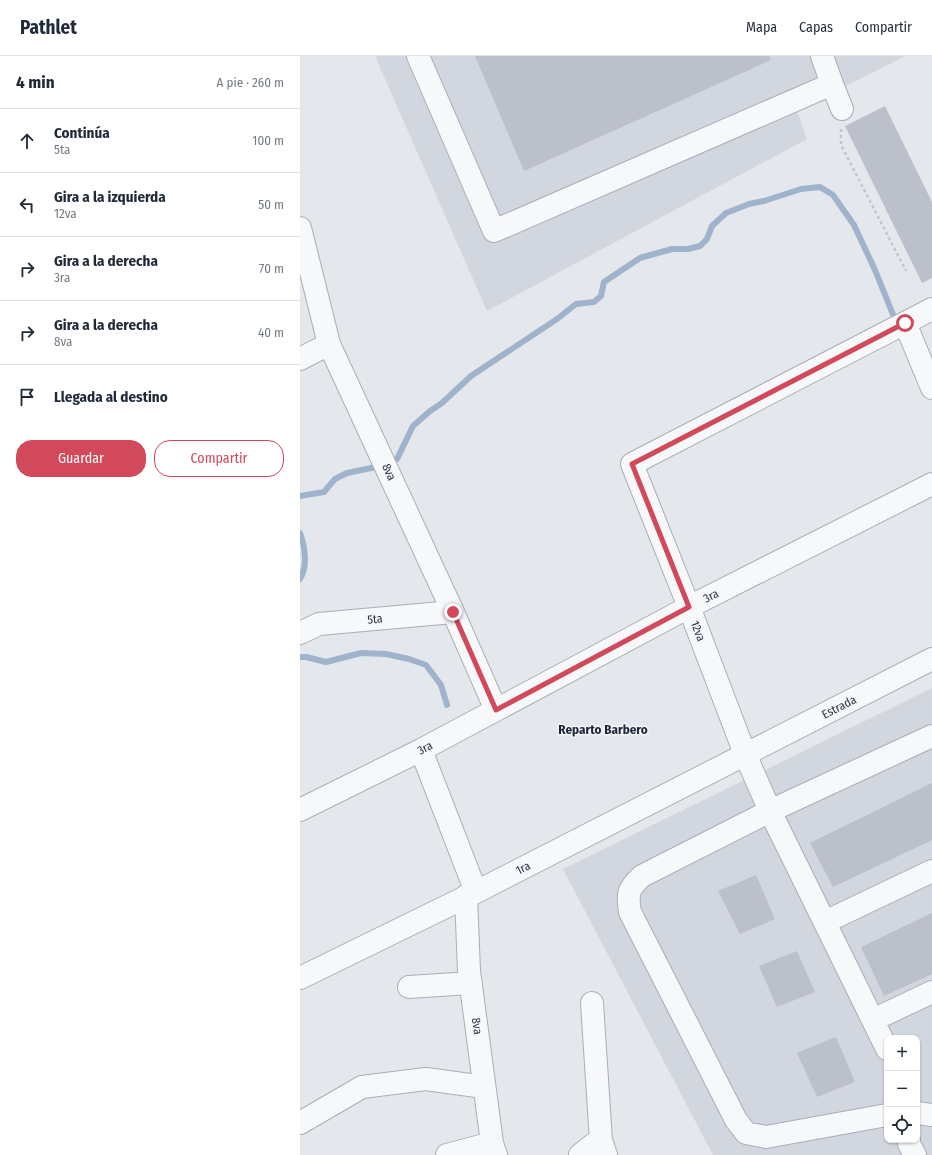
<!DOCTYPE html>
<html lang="es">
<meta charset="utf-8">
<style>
:root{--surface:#fff;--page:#f2f2f3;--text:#1f2937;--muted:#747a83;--line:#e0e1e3;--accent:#d1495b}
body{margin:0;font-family:"Fira Sans Condensed",sans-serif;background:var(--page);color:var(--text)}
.controls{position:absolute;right:12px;bottom:12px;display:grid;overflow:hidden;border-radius:8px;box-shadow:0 1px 3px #0004}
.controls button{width:36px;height:36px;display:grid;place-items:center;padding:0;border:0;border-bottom:1px solid var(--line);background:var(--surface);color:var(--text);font:20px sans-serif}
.stop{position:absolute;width:12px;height:12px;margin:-9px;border:3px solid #d1495b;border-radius:50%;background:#fff}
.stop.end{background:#d1495b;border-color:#fff;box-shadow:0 1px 4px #0008}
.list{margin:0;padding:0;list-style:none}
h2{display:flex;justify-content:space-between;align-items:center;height:52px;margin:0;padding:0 16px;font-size:17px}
h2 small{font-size:13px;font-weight:400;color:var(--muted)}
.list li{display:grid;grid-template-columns:26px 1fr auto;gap:12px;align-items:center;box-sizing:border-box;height:64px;padding:0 16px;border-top:1px solid var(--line)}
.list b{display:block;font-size:15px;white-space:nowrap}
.list p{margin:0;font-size:13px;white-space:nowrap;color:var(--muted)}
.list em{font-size:13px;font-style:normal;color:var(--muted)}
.actions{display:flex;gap:8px;padding:12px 16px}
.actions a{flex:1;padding:9px 0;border:1px solid var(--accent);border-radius:16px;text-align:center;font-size:14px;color:var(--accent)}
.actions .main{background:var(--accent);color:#fff}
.icon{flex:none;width:22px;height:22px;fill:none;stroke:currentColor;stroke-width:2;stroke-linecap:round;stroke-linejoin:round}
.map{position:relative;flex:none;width:632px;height:1099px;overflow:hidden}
header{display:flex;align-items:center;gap:24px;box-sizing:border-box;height:56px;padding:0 20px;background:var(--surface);border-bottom:1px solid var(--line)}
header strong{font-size:19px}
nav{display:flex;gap:22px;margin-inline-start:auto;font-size:14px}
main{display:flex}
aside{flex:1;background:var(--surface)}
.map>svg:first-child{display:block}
.built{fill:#d2d6de;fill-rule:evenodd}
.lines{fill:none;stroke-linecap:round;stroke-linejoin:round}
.stream{stroke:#9fb4cc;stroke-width:6}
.building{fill:#bbc0ca}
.minor-casing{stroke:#a9aeb7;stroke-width:24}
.path{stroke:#c2c5cb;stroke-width:2.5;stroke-dasharray:3 3;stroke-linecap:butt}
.minor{stroke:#f7f8fa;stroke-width:22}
.route{stroke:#d1495b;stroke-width:5}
.labels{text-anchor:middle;stroke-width:3;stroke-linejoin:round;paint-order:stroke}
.street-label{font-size:12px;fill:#2b3445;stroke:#f4f6f9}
.neighbourhood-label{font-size:13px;font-weight:bold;fill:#1d2536;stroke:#f4f6f9}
</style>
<header>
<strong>Pathlet</strong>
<nav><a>Mapa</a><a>Capas</a><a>Compartir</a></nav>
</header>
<main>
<aside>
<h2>4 min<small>A pie · 260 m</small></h2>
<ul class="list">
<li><svg class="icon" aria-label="ahead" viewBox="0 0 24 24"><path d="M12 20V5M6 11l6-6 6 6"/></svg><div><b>Continúa</b><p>5ta</p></div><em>100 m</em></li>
<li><svg class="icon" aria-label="left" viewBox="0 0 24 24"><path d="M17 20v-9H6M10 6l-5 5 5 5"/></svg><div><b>Gira a la izquierda</b><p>12va</p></div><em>50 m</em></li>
<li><svg class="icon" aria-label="right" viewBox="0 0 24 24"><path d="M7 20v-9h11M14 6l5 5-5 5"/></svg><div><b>Gira a la derecha</b><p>3ra</p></div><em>70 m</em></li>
<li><svg class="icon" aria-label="right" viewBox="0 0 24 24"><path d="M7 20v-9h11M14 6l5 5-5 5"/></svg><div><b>Gira a la derecha</b><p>8va</p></div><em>40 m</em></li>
<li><svg class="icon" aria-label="arrive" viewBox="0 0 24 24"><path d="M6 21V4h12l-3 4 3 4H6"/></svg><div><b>Llegada al destino</b></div></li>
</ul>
<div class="actions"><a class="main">Guardar</a><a>Compartir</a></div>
</aside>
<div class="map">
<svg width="632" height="1099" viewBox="0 0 632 1099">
<rect width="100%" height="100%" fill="#e4e7ec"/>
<path class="built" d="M 75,0 L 605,0 L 497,55 L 507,83 L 187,255 Z
M 632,632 L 632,1099 L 413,1099 L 263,813 ZM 587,982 L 617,982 L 617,1084 L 587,1084 Z"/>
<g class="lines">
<path class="stream" d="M 0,440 L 24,436 L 35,423 L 47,417 L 76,411 L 97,403 L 113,370 L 130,355 L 142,347 L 171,320 L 257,263 L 276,248 L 294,246 L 301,240 L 304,226 L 340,202 L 372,193 L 388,193 L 400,190 L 407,183 L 412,170 L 426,157 L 449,148 L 464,145 L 501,133 L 520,131 L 533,139 L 554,169 L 575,214 L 594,261
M 0,477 C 5,491 8,510 0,523
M 0,601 L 6,601 L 26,606 L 61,597 L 86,598 L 109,603 L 126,609 L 141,629 L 147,649"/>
</g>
<path class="building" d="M 175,0 L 469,0 L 471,4 L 224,115 Z
M 585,50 L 632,146 L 632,222 L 622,227 L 545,70 Z
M 632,727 L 632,784 L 533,831 L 510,787 Z
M 456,819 L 475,863 L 440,878 L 418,835 Z
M 632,857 L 632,918 L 584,940 L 561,891 Z
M 497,895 L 515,936 L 477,951 L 459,910 Z
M 536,981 L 555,1026 L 517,1041 L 497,997 Z"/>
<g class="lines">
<g class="minor-casing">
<path id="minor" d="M 118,0 L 194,175 L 532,28
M 522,0 L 532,28 L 542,53
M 0,172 L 29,288 L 153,556 L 196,654
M 605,267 L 632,332
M 0,303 L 29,288
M 0,577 L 19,568 L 153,556
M 121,694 L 176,836
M 0,754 L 121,694 L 389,551 L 632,428
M 166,840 L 169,915 L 192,1087 L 196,1099
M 525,866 L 632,815
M 0,922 L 176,836 L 632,603
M 109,931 L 171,927
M 292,947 L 301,1085 L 306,1099
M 573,964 L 632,936
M 587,993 L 470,755 L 445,698 L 389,551 L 332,408 L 632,253
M 617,1057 L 632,1059
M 587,1059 L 466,1081 L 446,1077 L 436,1064 L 330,856 C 327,837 328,833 342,820 L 470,755 L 632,680
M 0,1067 L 62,1031 L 126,1023 L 184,1031
M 609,1084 L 609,1088 L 615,1099
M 147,1099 L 192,1087
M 280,1099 L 294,1088 L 303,1089"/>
</g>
<path class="path" d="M 541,73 L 541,89 L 606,215"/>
<use href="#minor" class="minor"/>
</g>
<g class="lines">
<path class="route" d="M 153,556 L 196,654 L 389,551 L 332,408 L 605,267"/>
</g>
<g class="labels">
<g class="street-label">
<text transform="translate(89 416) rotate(66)" y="4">8va</text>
<text transform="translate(411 540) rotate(-27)" y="4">3ra</text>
<text transform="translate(75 563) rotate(-5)" y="4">5ta</text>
<text transform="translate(398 575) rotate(69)" y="4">12va</text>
<text transform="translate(539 651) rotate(-27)" y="4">Estrada</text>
<text transform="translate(125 692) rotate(-28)" y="4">3ra</text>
<text transform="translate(223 812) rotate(-27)" y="4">1ra</text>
<text transform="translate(177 970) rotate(82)" y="4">8va</text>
</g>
<g class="neighbourhood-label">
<text x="303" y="678">Reparto Barbero</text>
</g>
</g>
</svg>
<div class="controls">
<button>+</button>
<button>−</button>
<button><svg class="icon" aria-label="locate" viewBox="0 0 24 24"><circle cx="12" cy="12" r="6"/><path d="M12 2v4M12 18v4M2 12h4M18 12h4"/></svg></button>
</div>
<div class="stop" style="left:605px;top:267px"></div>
<div class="stop end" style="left:153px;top:556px"></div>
</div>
</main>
